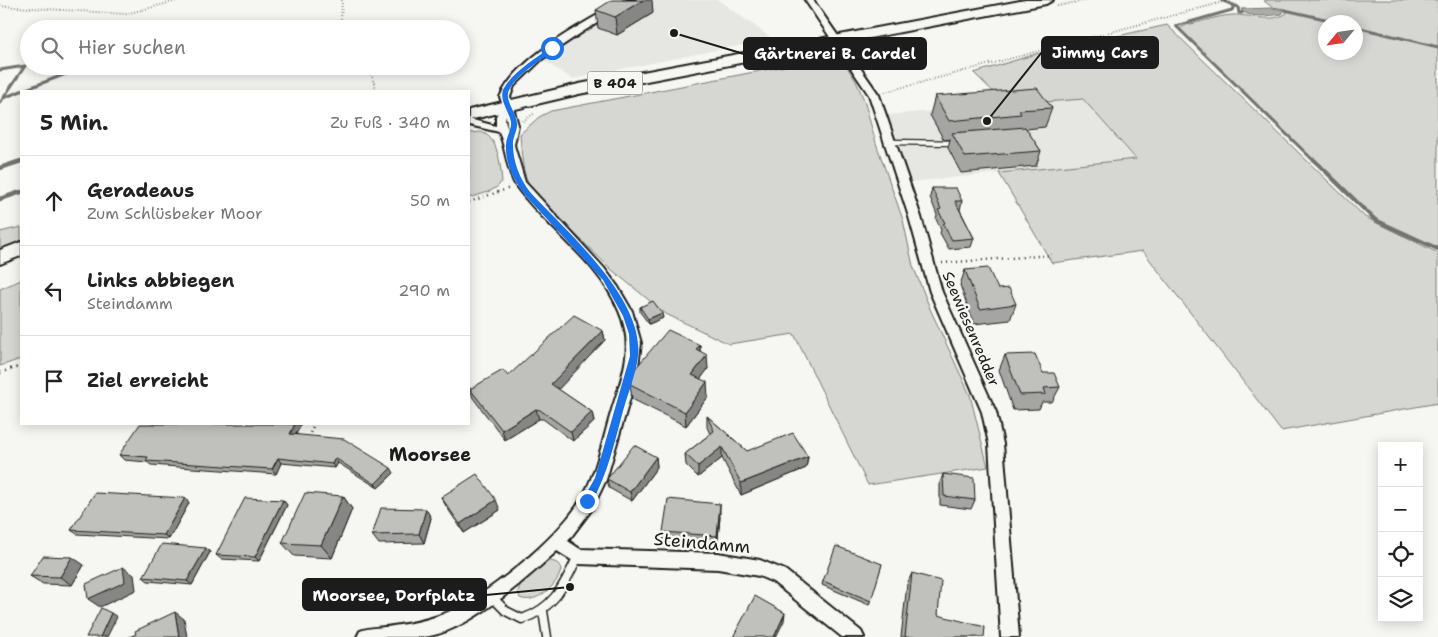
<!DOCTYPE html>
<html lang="de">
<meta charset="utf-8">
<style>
:root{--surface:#fff;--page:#f6f6f6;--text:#222;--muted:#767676;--line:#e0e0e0}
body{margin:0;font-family:"Shantell Sans",sans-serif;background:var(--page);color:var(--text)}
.controls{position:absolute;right:15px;bottom:15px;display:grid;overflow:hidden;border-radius:0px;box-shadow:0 2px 12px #0003}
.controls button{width:45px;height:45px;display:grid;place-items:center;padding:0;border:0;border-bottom:1px solid var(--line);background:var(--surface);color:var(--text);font:25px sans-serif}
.compass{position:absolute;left:1318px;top:15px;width:45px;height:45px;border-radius:50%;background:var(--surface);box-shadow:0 2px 12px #0003;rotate:241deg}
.stop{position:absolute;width:15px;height:15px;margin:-11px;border:4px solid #1a73e8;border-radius:50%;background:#fff}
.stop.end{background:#1a73e8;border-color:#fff;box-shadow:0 1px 5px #0008}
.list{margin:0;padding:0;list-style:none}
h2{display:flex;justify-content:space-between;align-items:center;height:65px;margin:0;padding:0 20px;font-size:21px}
h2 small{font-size:16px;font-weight:400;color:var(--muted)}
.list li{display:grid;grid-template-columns:32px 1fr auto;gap:15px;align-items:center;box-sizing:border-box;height:90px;padding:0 20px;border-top:1px solid var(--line)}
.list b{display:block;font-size:19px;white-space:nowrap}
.list p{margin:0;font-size:16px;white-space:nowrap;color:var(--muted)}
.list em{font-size:16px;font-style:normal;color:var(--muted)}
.icon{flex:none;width:28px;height:28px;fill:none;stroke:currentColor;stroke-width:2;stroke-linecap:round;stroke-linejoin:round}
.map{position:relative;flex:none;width:1438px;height:637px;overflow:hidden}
.search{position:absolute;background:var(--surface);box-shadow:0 2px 12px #0003;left:20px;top:20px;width:450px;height:55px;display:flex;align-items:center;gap:12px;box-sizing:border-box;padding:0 18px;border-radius:28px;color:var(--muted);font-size:19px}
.panel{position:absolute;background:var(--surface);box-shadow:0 2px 12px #0003;left:20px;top:90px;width:450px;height:335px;border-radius:0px}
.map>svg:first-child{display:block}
.built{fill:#e6e6e2}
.green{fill:#d6d6d2;stroke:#797977;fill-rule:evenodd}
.water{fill:#acaca9;stroke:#727271}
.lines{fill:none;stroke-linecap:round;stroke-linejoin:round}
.stream-far1{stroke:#727271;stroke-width:3}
.stream{stroke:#727271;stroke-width:4.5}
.lane-far1-casing{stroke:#1c1c1c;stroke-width:7}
.lane-casing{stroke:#1c1c1c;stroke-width:11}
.street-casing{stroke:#1c1c1c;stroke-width:4}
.primary-casing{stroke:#1c1c1c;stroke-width:4}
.path-far2{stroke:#1c1c1c;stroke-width:2;stroke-dasharray:0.5 2.5;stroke-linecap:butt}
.path-far1{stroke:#1c1c1c;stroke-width:2.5;stroke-dasharray:1 4;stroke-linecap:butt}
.path{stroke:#1c1c1c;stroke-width:3;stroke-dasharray:1 4.5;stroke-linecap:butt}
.lane-far1{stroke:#f6f6f2;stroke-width:4.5}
.lane{stroke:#f6f6f2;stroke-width:8}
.street{fill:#f6f6f2;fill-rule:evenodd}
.primary{fill:#f6f6f2;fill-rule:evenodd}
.wall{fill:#a5a5a3;stroke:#1c1c1c}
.shaded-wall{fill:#868684;stroke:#1c1c1c}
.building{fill:#c0c0bd;stroke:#1c1c1c}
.route{fill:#1a73e8}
.labels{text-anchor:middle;stroke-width:5;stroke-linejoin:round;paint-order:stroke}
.shield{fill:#f6f6f2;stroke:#5d5d5c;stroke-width:1}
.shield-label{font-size:14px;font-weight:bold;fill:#1c1c1c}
.street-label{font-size:15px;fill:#1c1c1c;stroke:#f6f6f2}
.quarter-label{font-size:18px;font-weight:bold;fill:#1c1c1c;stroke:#f6f6f2}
.near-street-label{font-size:18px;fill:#1c1c1c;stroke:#f6f6f2}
.leader{fill:none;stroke:#1c1c1c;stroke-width:2}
.callout-dot{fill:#1c1c1c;stroke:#f6f6f2;stroke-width:2}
.callout{fill:#1c1c1c;stroke:#1c1c1c;stroke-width:2}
.callout-label{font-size:16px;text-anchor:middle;font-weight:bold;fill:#fff}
</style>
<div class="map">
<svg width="1438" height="637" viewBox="0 0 1438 637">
<rect width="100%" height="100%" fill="#f6f6f2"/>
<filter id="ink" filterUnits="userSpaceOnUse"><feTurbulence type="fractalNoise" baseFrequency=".02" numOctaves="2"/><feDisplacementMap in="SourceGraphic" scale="10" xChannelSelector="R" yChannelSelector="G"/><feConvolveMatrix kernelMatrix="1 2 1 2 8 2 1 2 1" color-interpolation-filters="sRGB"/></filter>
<g filter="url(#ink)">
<path class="built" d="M 640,0 L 718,0 L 773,39 L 572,79 L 543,60 L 592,26 Z
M 1083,99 L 1136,160 L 908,182 L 886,115 Z"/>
<path class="green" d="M 1269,0 L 1438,0 L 1438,249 L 1375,220 L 1179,29 L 1186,25 C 1201,22 1217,16 1232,15 C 1250,14 1271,24 1287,13 L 1286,9 L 1272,7 L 1264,1 ZM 1326,22 L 1356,22 L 1356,52 L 1326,52 Z
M 1167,25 L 1365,217 L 1438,253 L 1438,403 L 1281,431 L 1143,251 L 1052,263 L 999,173 L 1136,159 L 1083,99 L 1007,105 L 974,73 L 1036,54 Z
M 838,56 L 844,62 L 856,81 L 864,100 L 876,143 L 903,220 L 913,266 L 931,311 L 970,395 L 988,467 L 868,485 L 794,334 L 729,344 L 666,314 L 612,270 L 535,195 C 521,174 522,158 520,134 L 539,117 L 551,111 Z
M 481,132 C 499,138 500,164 502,181 C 496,192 480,194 469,198 L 469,133 Z
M 21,227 L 21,242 L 0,249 L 0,232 Z
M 21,280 L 21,359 L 0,366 L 0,289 Z
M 550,561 C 556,562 559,563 561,569 C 559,585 535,605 520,598 L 518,592 C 520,579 537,565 550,561 Z"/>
<path class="water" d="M 1273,8 L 1285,10 L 1282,14 C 1269,16 1252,18 1241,11 L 1243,11 L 1241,9 Z"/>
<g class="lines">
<path class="stream-far1" d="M 1221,0 L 1238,7 L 1239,13 L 1242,13
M 1234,6 L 1232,10 L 1176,26 L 1315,162
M 1285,10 L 1338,22
M 1356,27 L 1438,47
M 0,70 L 25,66 L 0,103
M 3,98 L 71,72
M 19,162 L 21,161"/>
<path class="stream" d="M 1314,160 L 1375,220 L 1438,249
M 0,168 L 21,161
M 0,199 L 21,192"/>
<g class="lane-far1-casing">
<path id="lane-far1" d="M 890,142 L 958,143"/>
</g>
<g class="lane-casing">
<path id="lane" d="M 492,597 L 506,611 L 522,619 C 555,608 564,585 578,556
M 543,611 L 547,637"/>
</g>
<g class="street-casing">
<path id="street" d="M 625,0 L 635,0 L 584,31 L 542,59 L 514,86 L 510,97 L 518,125 L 514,145 L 525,182 L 604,268 L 618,287 L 632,311 L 641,343 L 637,374 L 606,480 L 592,509 L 568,541 L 580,549 L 718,553 L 760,560 L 785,570 L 861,631 L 864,637 L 842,637 L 773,582 L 759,576 L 718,569 L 578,564 L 557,551 C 525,580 467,633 423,637 C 401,637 379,637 357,637 L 360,631 C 370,627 382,628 393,626 C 408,624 423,621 438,616 C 482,601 558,539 582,498 C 596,473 602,444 610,416 C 621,378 636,350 619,311 C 598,260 547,229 516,186 C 507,172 506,148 499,132 L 469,125 L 469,119 L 496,126 L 496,116 L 503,105 L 500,97 C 518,56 587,21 625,0 ZM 506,115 L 508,131 L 505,120 Z
M 805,0 L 813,0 L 879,95 L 921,217 L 942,292 L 996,412 L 1003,444 L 1019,637 L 1001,637 L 989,444 L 982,412 L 930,292 L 909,217 L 869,95 Z"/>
</g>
<g class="primary-casing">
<path id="primary" d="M 1025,0 L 1053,0 L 1046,4 L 579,94 L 469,120 L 469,110 L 579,84 Z
M 21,242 L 21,256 L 0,264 L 0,250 Z"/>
</g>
<path class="path-far2" d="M 342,0 L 341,19 L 347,29
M 0,6 L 126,14 L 180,0
M 1057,6 L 1087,0
M 368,66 L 377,91
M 885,92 L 1231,0
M 523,121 L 535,113"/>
<path class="path-far1" d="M 469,202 L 510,188
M 942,263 L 1052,255
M 11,369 L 21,366"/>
<path class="path" d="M 0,373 L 14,368
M 308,438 L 314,424"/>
<use href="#lane-far1" class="lane-far1"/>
<use href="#lane" class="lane"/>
<use href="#street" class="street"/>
<use href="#primary" class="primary"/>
</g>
<path class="wall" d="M 596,10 L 653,13 L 617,35 L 598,28 Z
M 935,96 L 1052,108 L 1045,127 L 1026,129 L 1041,151 L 1036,166 L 961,173 L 948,148 L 950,139 L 944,140 L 930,115 Z
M 932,188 L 962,201 L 960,210 L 974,238 L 971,247 L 949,249 L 940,233 L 941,230 L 936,219 L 937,215 L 930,197 Z
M 965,270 L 998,289 L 1016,304 L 1010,320 L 974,324 L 960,285 Z
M 640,307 L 663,318 L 649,324 L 640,312 Z
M 603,331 L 605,340 L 558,389 L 592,412 L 594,422 L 573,441 L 543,419 L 539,419 L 505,440 L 473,398 L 470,389 L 508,376 Z
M 700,345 L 700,351 L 708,369 L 700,379 L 708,397 L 686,426 L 632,399 L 630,384 Z
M 1005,355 L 1043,373 L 1060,387 L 1052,402 L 1042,402 L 1039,409 L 1013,410 L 999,370 Z
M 707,416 L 747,451 L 808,457 L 806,468 L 741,495 L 722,458 L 698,477 L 686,465 L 685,454 L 710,434 L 707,427 Z
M 296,434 L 394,473 L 378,488 L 338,463 L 335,468 L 281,463 L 276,474 L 151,465 L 147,462 L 124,460 L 119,455 Z
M 656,457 L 657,467 L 632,501 L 609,488 L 607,479 Z
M 943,474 L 975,500 L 971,509 L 940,505 L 940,483 Z
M 343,496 L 352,509 L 332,558 L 294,556 L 282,543 Z
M 441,497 L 500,510 L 464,533 L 446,506 Z
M 185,498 L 189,503 L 169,539 L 77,534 L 71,530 Z
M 283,500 L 287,505 L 259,561 L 221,559 L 216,555 Z
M 426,509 L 431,518 L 424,543 L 379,544 L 372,535 Z
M 720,517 L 717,549 L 664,545 L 663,532 Z
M 206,548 L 210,552 L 192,585 L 148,581 L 143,577 Z
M 882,564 L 869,605 L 822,585 L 823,581 Z
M 84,565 L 72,585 L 43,584 L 30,576 Z
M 912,573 L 938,615 L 984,637 L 901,637 L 907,584 Z"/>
<path class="shaded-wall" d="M 643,0 L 652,0 L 653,13 L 617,35 L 615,17 Z
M 662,313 L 663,318 L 649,324 L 648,319 Z
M 603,331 L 605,340 L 554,394 L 551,384 Z
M 700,345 L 700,360 L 696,349 Z
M 707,355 L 708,369 L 692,390 L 692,375 Z
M 707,382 L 708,397 L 686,426 L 685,412 Z
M 536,409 L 539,419 L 505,440 L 502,430 Z
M 592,412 L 594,422 L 573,441 L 571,432 Z
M 295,424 L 301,424 L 294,439 L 290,434 Z
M 722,447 L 722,458 L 698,477 L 698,466 Z
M 656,457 L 657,467 L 632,501 L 630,492 Z
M 808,457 L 806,468 L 741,495 L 741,483 Z
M 278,458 L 281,463 L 276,474 L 272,469 Z
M 335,458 L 338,463 L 335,468 L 332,464 Z
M 391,468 L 394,473 L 378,488 L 375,484 Z
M 343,496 L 352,509 L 332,558 L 321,545 Z
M 185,498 L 189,503 L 169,539 L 164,535 Z
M 283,500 L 287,505 L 259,561 L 255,557 Z
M 496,500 L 500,510 L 464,533 L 460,524 Z
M 720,504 L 720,517 L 717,549 L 717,536 Z
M 426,509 L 431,518 L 424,543 L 419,534 Z
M 206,548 L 210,552 L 192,585 L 187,581 Z
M 72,557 L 84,565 L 72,585 L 60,577 Z
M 123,567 L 134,575 L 136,590 L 100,607 L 88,599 Z
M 175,612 L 184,619 L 187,637 L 179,637 Z
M 111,613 L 117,617 L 107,637 L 100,637 Z
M 785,613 L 784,621 L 776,637 L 774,637 Z"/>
<path class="building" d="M 612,0 L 643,0 L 615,17 L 596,10 Z
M 1037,88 L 1052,108 L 1019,110 L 1021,114 L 949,121 L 935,96 Z
M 1025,127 L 1041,151 L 965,157 L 952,133 Z
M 932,188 L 956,188 L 962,201 L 955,201 L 974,238 L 952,240 L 943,224 L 945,223 L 938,210 L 941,209 Z
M 988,268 L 998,289 L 1009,288 L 1016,304 L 980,309 L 965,270 Z
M 653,301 L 662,313 L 648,319 L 640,307 Z
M 574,315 L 603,331 L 551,384 L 592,412 L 571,432 L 540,410 L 536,409 L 502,430 L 470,389 L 503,370 L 508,376 Z
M 668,330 L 700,345 L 696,349 L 707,355 L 692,375 L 707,382 L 685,412 L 630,384 L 634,370 Z
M 1035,354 L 1043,373 L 1054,373 L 1060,387 L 1044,388 L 1046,394 L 1020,395 L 1005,355 Z
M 707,416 L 747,451 L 793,433 L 808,457 L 741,483 L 722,447 L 698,466 L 685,454 L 714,431 Z
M 140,424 L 295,424 L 290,434 L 344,439 L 391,468 L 375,484 L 335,458 L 332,464 L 278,458 L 272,469 L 146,461 L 148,457 L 119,455 Z
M 634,445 L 656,457 L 630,492 L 607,479 Z
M 477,474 L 496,500 L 460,524 L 441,497 Z
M 943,474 L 974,478 L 975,500 L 944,496 Z
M 95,493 L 185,498 L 164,535 L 71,530 Z
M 305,493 L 343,496 L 321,545 L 282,543 Z
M 245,498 L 283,500 L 255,557 L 216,555 Z
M 668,499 L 720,504 L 717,536 L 663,532 Z
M 381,508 L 426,509 L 419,534 L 372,535 Z
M 162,544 L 206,548 L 187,581 L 143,577 Z
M 836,546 L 882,564 L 871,601 L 823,581 Z
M 43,556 L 72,557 L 60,577 L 30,576 Z
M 123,567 L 125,582 L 88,599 L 86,584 Z
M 912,573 L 941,581 L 938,615 L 985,627 L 984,637 L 905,637 Z
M 755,596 L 785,613 L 774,637 L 733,637 Z
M 101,608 L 111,613 L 100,637 L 86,637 Z
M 175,612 L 179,637 L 129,637 L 136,634 L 135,631 Z"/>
</g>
<path class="route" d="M 551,47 L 555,48 C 541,62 519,71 509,90 C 504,100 516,112 517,123 C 518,130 512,138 513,145 C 513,162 520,179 530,192 C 566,231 644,298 638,356 C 636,374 628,393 623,411 C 614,444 608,473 591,504 L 587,505 L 582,501 L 595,478 L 630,356 L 629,334 L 623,316 L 603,280 L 525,195 C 514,181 505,163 506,145 C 506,137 512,129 511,122 C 509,111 498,99 504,88 C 514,71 535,59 551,47 Z"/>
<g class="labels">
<rect class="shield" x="587.5" y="71.5" width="55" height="23" rx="4"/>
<g class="shield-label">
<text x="615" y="88">B 404</text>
</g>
<g class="street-label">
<text transform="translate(971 329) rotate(67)" y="5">Seewiesenredder</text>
</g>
<g class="quarter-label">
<text x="430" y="461">Moorsee</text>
</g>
<g class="near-street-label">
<text transform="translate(702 543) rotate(5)" y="6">Steindamm</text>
</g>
</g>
<path class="leader" d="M987 121L1042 52M674 33L744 54M570 587L486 595"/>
<g class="callout-dot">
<circle cx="987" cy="121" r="5"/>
<circle cx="674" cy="33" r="5"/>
<circle cx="570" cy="587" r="5"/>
</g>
<g class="callout">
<rect x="1042" y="37" width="116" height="31" rx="5"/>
<rect x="744" y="38" width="182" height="31" rx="5"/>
<rect x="303" y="579" width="183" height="31" rx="5"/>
</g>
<g class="callout-label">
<text x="1100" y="58">Jimmy Cars</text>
<text x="835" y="59">Gärtnerei B. Cardel</text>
<text x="394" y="601">Moorsee, Dorfplatz</text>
</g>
</svg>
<div class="controls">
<button>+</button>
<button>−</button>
<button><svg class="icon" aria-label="locate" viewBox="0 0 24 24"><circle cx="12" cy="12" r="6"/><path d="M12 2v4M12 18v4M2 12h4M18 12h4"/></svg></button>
<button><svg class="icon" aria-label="layers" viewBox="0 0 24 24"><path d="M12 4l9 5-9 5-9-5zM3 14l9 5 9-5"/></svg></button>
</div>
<svg class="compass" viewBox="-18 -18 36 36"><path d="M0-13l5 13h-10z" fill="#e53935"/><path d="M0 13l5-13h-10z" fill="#767676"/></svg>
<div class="stop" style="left:552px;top:48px"></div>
<div class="stop end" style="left:587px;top:501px"></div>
<div class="search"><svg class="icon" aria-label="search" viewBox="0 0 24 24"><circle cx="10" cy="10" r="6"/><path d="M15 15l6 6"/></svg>Hier suchen</div>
<section class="panel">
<h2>5 Min.<small>Zu Fuß · 340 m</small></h2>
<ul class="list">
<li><svg class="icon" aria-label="ahead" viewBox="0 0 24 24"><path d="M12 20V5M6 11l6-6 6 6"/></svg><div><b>Geradeaus</b><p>Zum Schlüsbeker Moor</p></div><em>50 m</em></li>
<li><svg class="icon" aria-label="left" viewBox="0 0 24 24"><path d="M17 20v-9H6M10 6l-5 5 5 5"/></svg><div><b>Links abbiegen</b><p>Steindamm</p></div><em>290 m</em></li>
<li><svg class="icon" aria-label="arrive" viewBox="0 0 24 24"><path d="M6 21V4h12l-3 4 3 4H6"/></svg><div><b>Ziel erreicht</b></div></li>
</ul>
</section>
</div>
